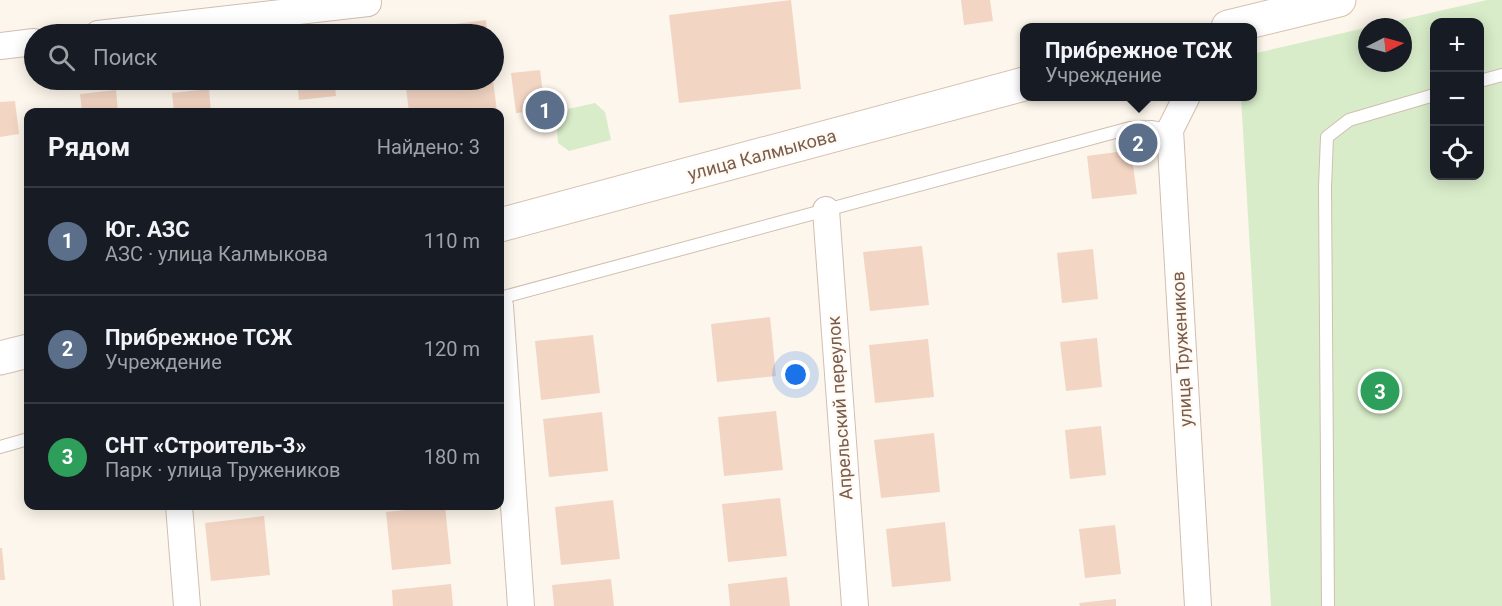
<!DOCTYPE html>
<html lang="ru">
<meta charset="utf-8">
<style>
:root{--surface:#171b24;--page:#242831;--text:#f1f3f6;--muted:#9ea1a6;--line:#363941;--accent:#0b8043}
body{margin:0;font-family:Roboto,sans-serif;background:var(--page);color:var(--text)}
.controls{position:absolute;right:18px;top:18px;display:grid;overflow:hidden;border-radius:12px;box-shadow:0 3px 15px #0003}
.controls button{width:54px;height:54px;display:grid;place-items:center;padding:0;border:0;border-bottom:2px solid var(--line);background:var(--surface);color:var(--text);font:30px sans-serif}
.compass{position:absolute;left:1358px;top:18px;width:54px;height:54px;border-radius:50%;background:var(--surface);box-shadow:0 3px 15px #0003;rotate:84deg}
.you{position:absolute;left:796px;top:375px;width:21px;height:21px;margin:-15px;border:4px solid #fff;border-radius:50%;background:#1a73e8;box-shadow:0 0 0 9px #1a73e833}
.badge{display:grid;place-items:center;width:39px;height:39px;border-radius:50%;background:var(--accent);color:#fff;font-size:20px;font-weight:700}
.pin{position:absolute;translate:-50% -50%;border:3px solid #fff;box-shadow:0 2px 6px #0006}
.popup{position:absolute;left:1020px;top:23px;width:237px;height:78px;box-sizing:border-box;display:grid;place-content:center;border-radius:12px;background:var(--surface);filter:drop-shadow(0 2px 4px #0005);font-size:20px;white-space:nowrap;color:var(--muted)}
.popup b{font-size:22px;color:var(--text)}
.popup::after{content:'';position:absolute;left:50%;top:100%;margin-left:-12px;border:12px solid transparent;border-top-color:var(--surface)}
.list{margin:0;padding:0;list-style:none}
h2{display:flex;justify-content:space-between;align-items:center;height:78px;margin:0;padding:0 24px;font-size:26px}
h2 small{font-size:20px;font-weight:400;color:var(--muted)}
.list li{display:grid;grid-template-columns:39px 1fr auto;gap:18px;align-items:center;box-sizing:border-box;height:108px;padding:0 24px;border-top:2px solid var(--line)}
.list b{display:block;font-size:22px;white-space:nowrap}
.list p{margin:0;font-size:20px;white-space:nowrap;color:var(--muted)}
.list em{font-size:20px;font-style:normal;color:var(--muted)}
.icon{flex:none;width:33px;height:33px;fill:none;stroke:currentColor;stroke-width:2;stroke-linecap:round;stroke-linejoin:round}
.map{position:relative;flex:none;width:1502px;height:606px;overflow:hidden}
.search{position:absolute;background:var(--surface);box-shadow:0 3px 15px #0003;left:24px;top:24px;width:480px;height:66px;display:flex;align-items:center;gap:15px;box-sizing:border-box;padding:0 21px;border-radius:33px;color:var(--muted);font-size:22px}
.panel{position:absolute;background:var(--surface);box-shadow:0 3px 15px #0003;left:24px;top:108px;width:480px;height:402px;border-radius:12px}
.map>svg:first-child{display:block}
.green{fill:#d8ecc9;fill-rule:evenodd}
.building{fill:#f3d5c3}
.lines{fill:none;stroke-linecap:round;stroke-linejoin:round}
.service-casing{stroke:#d1beb0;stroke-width:14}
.minor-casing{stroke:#d1beb0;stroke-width:28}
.secondary-casing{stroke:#d6c0b0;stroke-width:35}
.service{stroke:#fff;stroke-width:12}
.minor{stroke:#fff;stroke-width:26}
.secondary{stroke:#fff;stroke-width:33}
.labels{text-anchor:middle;stroke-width:4.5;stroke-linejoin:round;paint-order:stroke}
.street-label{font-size:18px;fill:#7a5c4d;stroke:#fffaf3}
</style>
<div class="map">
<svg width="1502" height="606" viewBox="0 0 1502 606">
<rect width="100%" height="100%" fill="#fdf6ec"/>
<path class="green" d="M 1487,0 L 1502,0 L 1502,606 L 1271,606 L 1241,97 L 1252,96 L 1252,54 ZM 1434,22 L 1480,22 L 1480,176 L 1434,176 ZM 1367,27 L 1403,27 L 1403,63 L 1367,63 Z
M 595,103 L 605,112 L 611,140 L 569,151 L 558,143 L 556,119 L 559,111 Z"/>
<path class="building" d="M 791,0 L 801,89 L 679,103 L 669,15 Z
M 961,0 L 990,0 L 993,21 L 964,25 Z
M 486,20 L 487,34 L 400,34 L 399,31 Z
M 540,70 L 545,110 L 516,113 L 511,73 Z
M 297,80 L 334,80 L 336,96 L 299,100 Z
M 405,80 L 493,80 L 497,112 L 409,112 Z
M 209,89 L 211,112 L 174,112 L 172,93 Z
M 116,90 L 118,112 L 82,112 L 80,94 Z
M 15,101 L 19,134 L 0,137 L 0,102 Z
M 1138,143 L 1140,165 L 1133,165 L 1137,194 L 1092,199 L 1087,156 L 1117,152 L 1117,146 Z
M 922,246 L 929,305 L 870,311 L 863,252 Z
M 1093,249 L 1098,299 L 1062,303 L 1057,253 Z
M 770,317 L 776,376 L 717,382 L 711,324 Z
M 593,335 L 600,393 L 541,400 L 535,341 Z
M 1097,338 L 1102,387 L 1066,391 L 1060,342 Z
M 928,339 L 934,397 L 875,403 L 869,345 Z
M 776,411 L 783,470 L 724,476 L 718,417 Z
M 602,412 L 608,471 L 549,477 L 543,419 Z
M 1101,426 L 1106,475 L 1070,479 L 1065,430 Z
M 934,433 L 940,492 L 881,498 L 874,440 Z
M 780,498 L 787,556 L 728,562 L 722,504 Z
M 613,500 L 620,559 L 561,565 L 555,507 Z
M 445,506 L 451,564 L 392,570 L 386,512 Z
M 264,516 L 270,575 L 211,581 L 205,523 Z
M 945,522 L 951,581 L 892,587 L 886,529 Z
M 1115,525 L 1121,574 L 1085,578 L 1079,529 Z
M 0,548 L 2,548 L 5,580 L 0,580 Z
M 787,577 L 790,606 L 730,606 L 728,584 Z
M 611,579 L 614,606 L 554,606 L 552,585 Z
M 451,584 L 453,606 L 393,606 L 392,590 Z
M 1116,599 L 1116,606 L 1080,606 L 1079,603 Z"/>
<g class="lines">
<g class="service-casing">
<path id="service" d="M 1480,81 L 1502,75
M 500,298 L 1130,128 L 1151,127 L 1170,130
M 0,447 L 28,439
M 1328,606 L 1325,187 L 1327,137 L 1349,120 L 1434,95"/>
</g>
<g class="minor-casing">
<path id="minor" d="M 98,34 L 368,3
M 0,46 L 34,42
M 1187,96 L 1170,130 L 1198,606
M 826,210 L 855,606
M 500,306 L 521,606
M 179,506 L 187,606"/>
</g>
<g class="secondary-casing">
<path id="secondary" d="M 1228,27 L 1339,0
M 500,225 L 1024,84
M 0,358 L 28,351"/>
</g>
<use href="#service" class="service"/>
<use href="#minor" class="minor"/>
<use href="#secondary" class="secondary"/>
</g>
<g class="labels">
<g class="street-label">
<text transform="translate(762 155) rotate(-15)" y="6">улица Калмыкова</text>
<text transform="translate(1182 349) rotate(-93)" y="6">улица Тружеников</text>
<text transform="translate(840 408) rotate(-94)" y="6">Апрельский переулок</text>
</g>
</g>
</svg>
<div class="controls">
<button>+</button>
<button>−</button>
<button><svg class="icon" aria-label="locate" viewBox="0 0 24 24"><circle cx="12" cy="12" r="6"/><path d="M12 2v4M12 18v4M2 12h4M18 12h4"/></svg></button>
</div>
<svg class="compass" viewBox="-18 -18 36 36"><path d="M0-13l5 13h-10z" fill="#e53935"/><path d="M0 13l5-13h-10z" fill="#9ea1a6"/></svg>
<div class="you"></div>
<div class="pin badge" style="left:545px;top:110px;background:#5c6f8a">1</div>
<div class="pin badge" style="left:1138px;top:143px;background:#5c6f8a">2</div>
<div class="popup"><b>Прибрежное ТСЖ</b>Учреждение</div>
<div class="pin badge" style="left:1380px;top:391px;background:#2e9e5b">3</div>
<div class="search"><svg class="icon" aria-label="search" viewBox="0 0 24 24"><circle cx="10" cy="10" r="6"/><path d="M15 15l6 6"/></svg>Поиск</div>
<section class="panel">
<h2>Рядом<small>Найдено: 3</small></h2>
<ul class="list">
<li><span class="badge" style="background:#5c6f8a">1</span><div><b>Юг. АЗС</b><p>АЗС · улица Калмыкова</p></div><em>110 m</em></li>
<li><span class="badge" style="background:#5c6f8a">2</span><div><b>Прибрежное ТСЖ</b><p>Учреждение</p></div><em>120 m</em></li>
<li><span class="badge" style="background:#2e9e5b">3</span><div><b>СНТ «Строитель-3»</b><p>Парк · улица Тружеников</p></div><em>180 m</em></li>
</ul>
</section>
</div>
